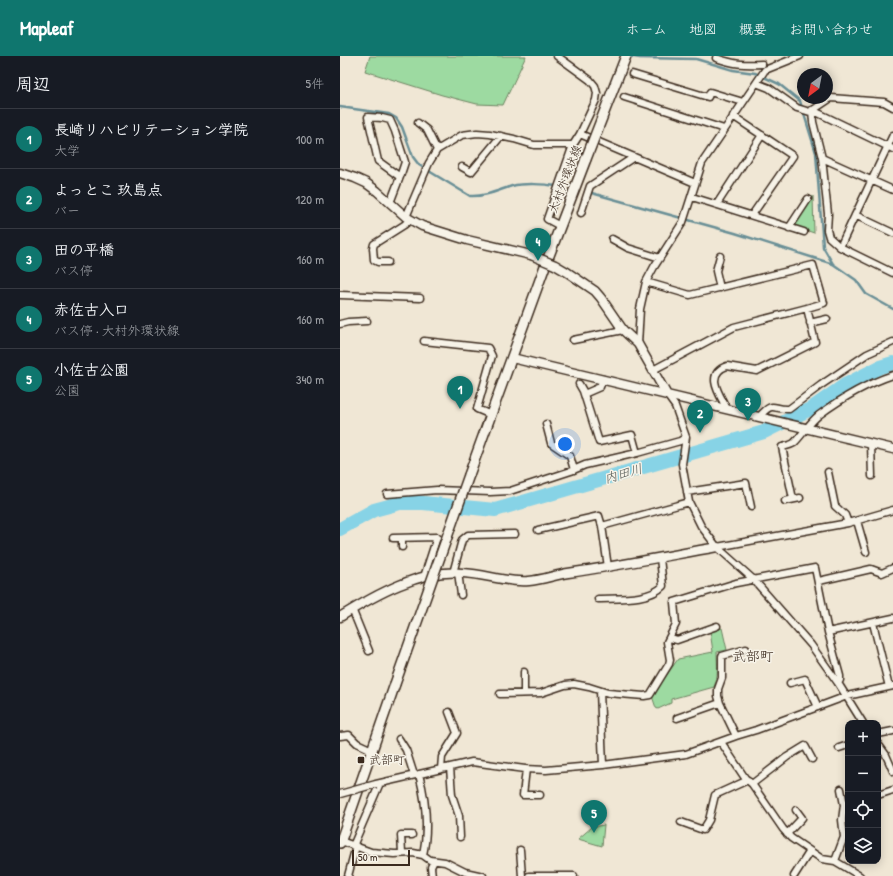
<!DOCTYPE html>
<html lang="ja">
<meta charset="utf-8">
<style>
:root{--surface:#171b24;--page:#242831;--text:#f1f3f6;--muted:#9ea1a6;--line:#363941;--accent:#0f766e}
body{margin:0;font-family:"Patrick Hand","Klee One",sans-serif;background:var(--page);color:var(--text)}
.controls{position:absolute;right:12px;bottom:12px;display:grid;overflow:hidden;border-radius:8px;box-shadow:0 2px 10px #0003}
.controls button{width:36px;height:36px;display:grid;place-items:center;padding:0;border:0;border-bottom:1px solid var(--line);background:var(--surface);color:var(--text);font:20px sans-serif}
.compass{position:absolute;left:457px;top:12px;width:36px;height:36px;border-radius:50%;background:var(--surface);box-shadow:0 2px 10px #0003;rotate:212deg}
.scale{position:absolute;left:12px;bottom:10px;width:58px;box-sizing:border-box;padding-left:4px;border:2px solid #3b2a1e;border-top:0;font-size:11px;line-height:14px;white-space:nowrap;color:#3b2a1e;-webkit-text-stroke:3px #f7f3e8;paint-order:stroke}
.you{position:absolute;left:225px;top:388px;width:14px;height:14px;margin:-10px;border:3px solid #fff;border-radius:50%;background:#1a73e8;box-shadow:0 0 0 6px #1a73e833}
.badge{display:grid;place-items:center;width:26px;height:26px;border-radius:50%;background:var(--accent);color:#fff;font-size:13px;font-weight:700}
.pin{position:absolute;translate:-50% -33px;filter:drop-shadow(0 1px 2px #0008)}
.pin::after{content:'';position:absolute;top:21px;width:14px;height:12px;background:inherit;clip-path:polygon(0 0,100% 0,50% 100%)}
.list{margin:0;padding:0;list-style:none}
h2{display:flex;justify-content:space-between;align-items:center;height:52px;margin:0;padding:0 16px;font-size:17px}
h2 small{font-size:13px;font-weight:400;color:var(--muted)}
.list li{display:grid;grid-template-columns:26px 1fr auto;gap:12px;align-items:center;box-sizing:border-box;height:60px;padding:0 16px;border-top:1px solid var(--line)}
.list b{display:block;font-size:15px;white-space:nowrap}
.list p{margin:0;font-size:13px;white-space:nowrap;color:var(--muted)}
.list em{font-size:13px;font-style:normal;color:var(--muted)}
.icon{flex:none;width:22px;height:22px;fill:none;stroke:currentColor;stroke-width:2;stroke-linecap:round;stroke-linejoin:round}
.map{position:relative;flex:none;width:553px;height:820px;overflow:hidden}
header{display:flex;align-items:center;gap:24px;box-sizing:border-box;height:56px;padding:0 20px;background:var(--accent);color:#fff}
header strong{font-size:19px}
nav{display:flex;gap:22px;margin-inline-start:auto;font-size:14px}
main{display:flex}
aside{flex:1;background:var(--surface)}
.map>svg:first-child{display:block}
.green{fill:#9ddaa1;stroke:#6c8260}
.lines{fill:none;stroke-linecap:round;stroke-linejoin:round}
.stream{stroke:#698f96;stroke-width:2.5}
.river{stroke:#87d3e6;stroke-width:14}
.minor-casing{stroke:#3b2a1e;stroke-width:9}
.tertiary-casing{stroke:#3b2a1e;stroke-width:11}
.secondary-casing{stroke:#3b2a1e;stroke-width:12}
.minor{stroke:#f7f3e8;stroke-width:6}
.tertiary{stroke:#f7f3e8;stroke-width:8}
.secondary{stroke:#f7f3e8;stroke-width:9}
.minor-bridge-casing{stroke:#3b2a1e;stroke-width:9;stroke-linecap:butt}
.tertiary-bridge-casing{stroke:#3b2a1e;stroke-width:11;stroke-linecap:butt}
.secondary-bridge-casing{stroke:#3b2a1e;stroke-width:12;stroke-linecap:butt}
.minor-bridge{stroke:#f7f3e8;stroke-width:6}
.tertiary-bridge{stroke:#f7f3e8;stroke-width:8}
.secondary-bridge{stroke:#f7f3e8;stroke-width:9}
.poi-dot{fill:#3b2a1e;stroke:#f7f3e8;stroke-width:1.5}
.labels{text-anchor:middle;stroke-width:3;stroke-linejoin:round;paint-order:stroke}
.street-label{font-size:12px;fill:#3b2a1e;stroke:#f7f3e8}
.poi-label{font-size:12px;fill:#3b2a1e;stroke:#f7f3e8;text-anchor:start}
.water-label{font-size:13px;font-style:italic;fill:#4e5450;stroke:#f7f3e8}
.quarter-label{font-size:14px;fill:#3b2a1e;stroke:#f7f3e8}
</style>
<header>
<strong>Mapleaf</strong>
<nav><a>ホーム</a><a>地図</a><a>概要</a><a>お問い合わせ</a></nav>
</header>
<main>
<aside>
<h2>周辺<small>5件</small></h2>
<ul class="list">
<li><span class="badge">1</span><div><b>長崎リハビリテーション学院</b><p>大学</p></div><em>100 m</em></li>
<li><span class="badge">2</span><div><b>よっとこ 玖島点</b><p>バー</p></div><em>120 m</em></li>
<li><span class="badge">3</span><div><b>田の平橋</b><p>バス停</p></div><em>160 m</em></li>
<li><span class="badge">4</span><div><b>赤佐古入口</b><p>バス停 · 大村外環状線</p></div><em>160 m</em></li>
<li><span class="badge">5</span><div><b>小佐古公園</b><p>公園</p></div><em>340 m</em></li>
</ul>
</aside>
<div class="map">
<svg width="553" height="820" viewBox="0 0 553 820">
<rect width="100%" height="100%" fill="#f0e7d5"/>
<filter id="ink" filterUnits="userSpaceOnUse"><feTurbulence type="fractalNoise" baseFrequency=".025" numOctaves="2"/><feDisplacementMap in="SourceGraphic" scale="8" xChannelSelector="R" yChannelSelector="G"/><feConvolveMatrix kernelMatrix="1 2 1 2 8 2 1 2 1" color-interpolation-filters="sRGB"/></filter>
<g filter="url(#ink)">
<path class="green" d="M 30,0 L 186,0 L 163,49 L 137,48 L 102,39 L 25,15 Z
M 473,140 L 474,177 L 454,170 Z
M 382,572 L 387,594 L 377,596 C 377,609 379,619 374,631 L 331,643 L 331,647 L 318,653 L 316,652 L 312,640 L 338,603 L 373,596 L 370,575 Z
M 264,769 L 262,790 L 238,783 L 252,771 Z"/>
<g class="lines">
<path class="stream" d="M 287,0 L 300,2 L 356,3 L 393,14 L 415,17 L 439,28 L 460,45 L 476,97 L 483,191 L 493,208
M 0,51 L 49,58 L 56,62 L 62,71 L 73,101 L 79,109 L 130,140 C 145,141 159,134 172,130 C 184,127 204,128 216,130
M 248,136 L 395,177 L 493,208 L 516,224 L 526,238 L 553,253"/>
<path class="river" d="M 0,473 L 34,454 L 60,447 L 83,447 L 155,454 L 424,376 L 472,352 L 505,329 L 540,311 L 553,307"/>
<g class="minor-casing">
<path id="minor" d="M 217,0 L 250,24 L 255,30 L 257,37 L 256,44 L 240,78 L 233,89 L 207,163 L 220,170
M 376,2 C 394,8 402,9 422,8
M 292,18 L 368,41 L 370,36 L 403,46
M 416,27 L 429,32 L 457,52 L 470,56 L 491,42 L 544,46 L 553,51
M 284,41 L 384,73
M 472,54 L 473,66 L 482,102 L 488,158 L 487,174 L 489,181 L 500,191 L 553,217
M 472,54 L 553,93
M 393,60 L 453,100 L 412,159
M 78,67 L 87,74 L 97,94
M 240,78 L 355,127
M 482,102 L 553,134
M 122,111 L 131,116 L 161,80
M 352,141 L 464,176
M 50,147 L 60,121 L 38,105 L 28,61 L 42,62 L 50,64 L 55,75 L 65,106 L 60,121
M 377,148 L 422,79
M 241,157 L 250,130 L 294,101
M 515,159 L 553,177
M 66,161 L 89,107 L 97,94 L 122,79 L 137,77 L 150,78 L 174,83 L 194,89 L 233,89
M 449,172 L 468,143
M 272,183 L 288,192 L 320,202
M 500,191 L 553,79
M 48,206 L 38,206 L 34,204 L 33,192 L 34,188 L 64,169 L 70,164
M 306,226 L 350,239 L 473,209 L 484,247 L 467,252 L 394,271 L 313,314
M 380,232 L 376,215 L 380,200
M 0,239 L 80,242
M 470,267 L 487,263
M 0,268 L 8,266 L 27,265
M 233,284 L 283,274
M 84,285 L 148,292 L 152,300 L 137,353 L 151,359
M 298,288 L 300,253 L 306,226 L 314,211 L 343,166 L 362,107 L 425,14 L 460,0
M 239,328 L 243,335 L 259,386 L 292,379 L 297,397
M 244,338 L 260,331 L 263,323
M 327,339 L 335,350 L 346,381 L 342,408 L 349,446 L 361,470 L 377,491 L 414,524 L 471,589 L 498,627 L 523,667
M 387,353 C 380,339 364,318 387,310 L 417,315 L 475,286 L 467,252
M 419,361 C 434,344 432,354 449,353 L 481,329 L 527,298 L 553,286
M 206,368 L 211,387 L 230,400 L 234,414
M 531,388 L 532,420
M 488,416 L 495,450 L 505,459 L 508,467
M 347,436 L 406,427 L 411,451
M 47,438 L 97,434 L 150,436 L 170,435 L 231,415 L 245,409 L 297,397 L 340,385 L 346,381
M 453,443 L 442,391 C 446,390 451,389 454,387 C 463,378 469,367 479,359 C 502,342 526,328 553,319
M 445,445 L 460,442
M 517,465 L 526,496
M 262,470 L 349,446
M 198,474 L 259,460 L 262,470 L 268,511
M 53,482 L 97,481 L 84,521
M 62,482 L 62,491
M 377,491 L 508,467 L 553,454
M 118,516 L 121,539
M 113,517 L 122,484 L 128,479 L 175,478
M 479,525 L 531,513 L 542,517 L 553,512
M 258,543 C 277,542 309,545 323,530 L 320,502
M 12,553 L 29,595
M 533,567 L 549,631
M 488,576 L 553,562
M 330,582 L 337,584 L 377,570
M 184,616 L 184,637
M 450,627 L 465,623 L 478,651
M 260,635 L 263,709
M 160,638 L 201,637 L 225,629 L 234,628 L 249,631 L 268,637 L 304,640 L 310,639 L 329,608 L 330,604 L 327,586 L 336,568 L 334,546 L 396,527 L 475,512 L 488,576 L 500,620 L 500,624 L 498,627
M 337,662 L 380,647
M 538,678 L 553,675
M 0,680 L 9,679 L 17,687 L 32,694
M 396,680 L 380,647 L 378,640 L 378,633 L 382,622 L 382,600 L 406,593
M 59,683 L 66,694 L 74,719
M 381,686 L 405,722 L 412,728 L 443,773 L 451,782 L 482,803 L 495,805 L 520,820
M 538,688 L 546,699 L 553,715
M 499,692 L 508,689
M 110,711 L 112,739 L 119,760 L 120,781
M 101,713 L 102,701 L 117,677 L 109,656
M 186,713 L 183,739 L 200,739
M 79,718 C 86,745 89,771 83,799
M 36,728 L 132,706 L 185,713 L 206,714 L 263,709 L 346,698 L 396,680 L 416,674 L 507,640 L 553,630
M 412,728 L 447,701 L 465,690 L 472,703
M 501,733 L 504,749
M 538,739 L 553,734
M 341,766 L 363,774 L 369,764 L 375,739 L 408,724
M 447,778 L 462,762 L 456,754
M 1,785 L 31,796 L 54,798 L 73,797 L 83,799 L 90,804 L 105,806 L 125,816 L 143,820
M 13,790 L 40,727
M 180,794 L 182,820
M 62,797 L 61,779 L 72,779
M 495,805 L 504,781 L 502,764 L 504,749 L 508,747
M 8,820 L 16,790
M 92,820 L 91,811 L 94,805
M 189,820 L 234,820
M 454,820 L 470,795"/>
</g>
<g class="tertiary-casing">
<path id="tertiary" d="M 0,117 L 15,122 L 26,127 L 37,135 L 66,161 L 82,170 L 127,184 L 191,199
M 215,209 L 227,216 L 255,235 L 261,242 L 283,274 L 298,288 L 327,339
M 172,302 L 553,393
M 0,561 C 35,539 81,513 123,517 C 146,518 166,527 189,525 C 202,524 215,519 228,517 C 278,510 327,500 377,491"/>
</g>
<g class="secondary-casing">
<path id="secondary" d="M 129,419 L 205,210 L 246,103
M 0,787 L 55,628"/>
</g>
<use href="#minor" class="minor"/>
<use href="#tertiary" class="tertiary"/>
<use href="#secondary" class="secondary"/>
<g class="minor-bridge-casing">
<path id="minor-bridge" d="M 0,738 L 36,728"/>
</g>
<g class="tertiary-bridge-casing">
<path id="tertiary-bridge" d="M 191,199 L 215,209"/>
</g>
<g class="secondary-bridge-casing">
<path id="secondary-bridge" d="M 246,103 L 286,0
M 55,628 L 129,419"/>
</g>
<use href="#minor-bridge" class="minor-bridge"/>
<use href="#tertiary-bridge" class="tertiary-bridge"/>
<use href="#secondary-bridge" class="secondary-bridge"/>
</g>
</g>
<rect class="poi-dot" x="17" y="700" width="8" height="8" rx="2"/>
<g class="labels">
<g class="street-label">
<text transform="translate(225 123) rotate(-69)" y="4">大村外環状線</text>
</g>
<g class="poi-label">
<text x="29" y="708">武部町</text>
</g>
<g class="water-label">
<text transform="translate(283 417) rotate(-16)" y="5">内田川</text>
</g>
<g class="quarter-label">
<text x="413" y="605">武部町</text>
</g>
</g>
</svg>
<div class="controls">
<button>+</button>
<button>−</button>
<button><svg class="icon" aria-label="locate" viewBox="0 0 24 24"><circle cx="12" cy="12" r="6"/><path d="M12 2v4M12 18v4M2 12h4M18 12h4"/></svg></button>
<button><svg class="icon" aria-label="layers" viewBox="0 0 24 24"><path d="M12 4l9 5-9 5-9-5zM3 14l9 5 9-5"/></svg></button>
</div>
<svg class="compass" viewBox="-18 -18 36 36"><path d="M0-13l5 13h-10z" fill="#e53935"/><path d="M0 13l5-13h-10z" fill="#9ea1a6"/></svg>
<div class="scale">50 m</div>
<div class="you"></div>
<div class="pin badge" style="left:120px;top:353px">1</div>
<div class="pin badge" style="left:360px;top:377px">2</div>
<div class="pin badge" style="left:408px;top:365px">3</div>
<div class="pin badge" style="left:198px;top:205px">4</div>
<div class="pin badge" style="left:254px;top:777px">5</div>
</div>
</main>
